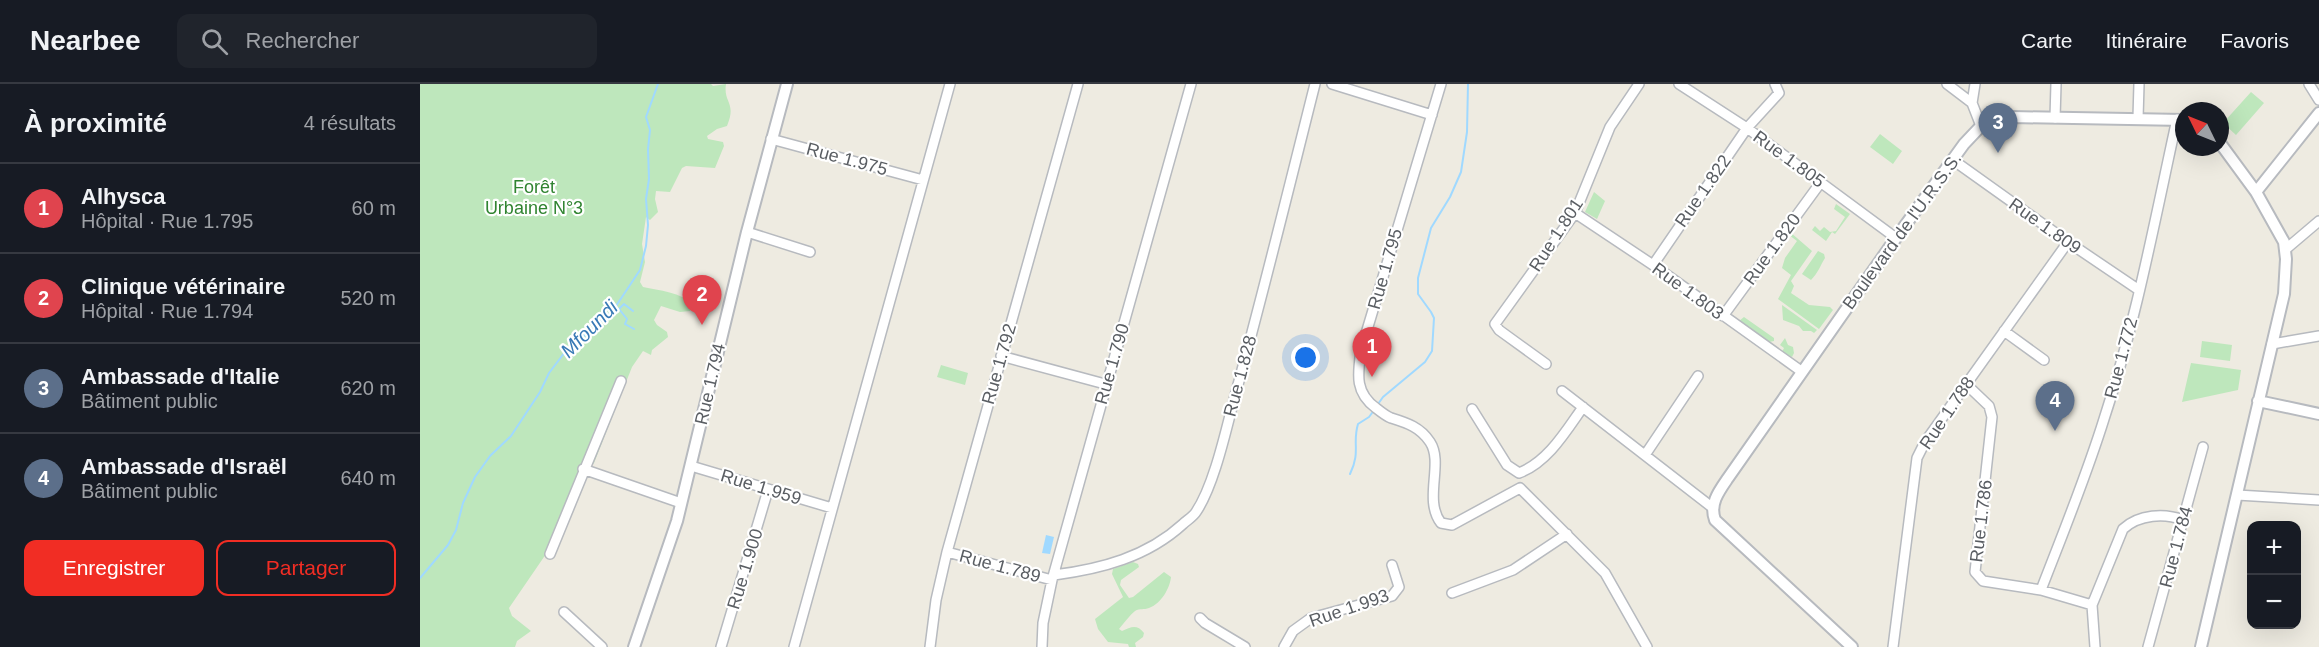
<!DOCTYPE html>
<html lang="fr">
<meta charset="utf-8">
<style>
:root{--surface:#171b24;--page:#20242c;--text:#f1f3f6;--muted:#9ea1a6;--line:#363941;--accent:#f12d24}
body{margin:0;font-family:Helvetica,sans-serif;background:var(--page);color:var(--text)}
.controls{position:absolute;right:18px;bottom:18px;display:grid;overflow:hidden;border-radius:12px;box-shadow:0 6px 24px #0002}
.controls button{width:54px;height:54px;display:grid;place-items:center;padding:0;border:0;border-bottom:2px solid var(--line);background:var(--surface);color:var(--text);font:30px sans-serif}
.compass{position:absolute;left:1755px;top:18px;width:54px;height:54px;border-radius:50%;background:var(--surface);box-shadow:0 6px 24px #0002;rotate:313deg}
.you{position:absolute;left:886px;top:274px;width:21px;height:21px;margin:-15px;border:4px solid #fff;border-radius:50%;background:#1a73e8;box-shadow:0 0 0 9px #1a73e833}
.badge{display:grid;place-items:center;width:39px;height:39px;border-radius:50%;background:var(--accent);color:#fff;font-size:20px;font-weight:700}
.pin{position:absolute;translate:-50% -50px;filter:drop-shadow(0 2px 3px #0008)}
.pin::after{content:'';position:absolute;top:32px;width:21px;height:18px;background:inherit;clip-path:polygon(0 0,100% 0,50% 100%)}
.list{margin:0;padding:0;list-style:none}
h2{display:flex;justify-content:space-between;align-items:center;height:78px;margin:0;padding:0 24px;font-size:26px}
h2 small{font-size:20px;font-weight:400;color:var(--muted)}
.list li{display:grid;grid-template-columns:39px 1fr auto;gap:18px;align-items:center;box-sizing:border-box;height:90px;padding:0 24px;border-top:2px solid var(--line)}
.list b{display:block;font-size:22px;white-space:nowrap}
.list p{margin:0;font-size:20px;white-space:nowrap;color:var(--muted)}
.list em{font-size:20px;font-style:normal;color:var(--muted)}
.actions{display:flex;gap:12px;padding:18px 24px}
.actions a{flex:1;padding:14px 0;border:2px solid var(--accent);border-radius:12px;text-align:center;font-size:21px;color:var(--accent)}
.actions .main{background:var(--accent);color:#fff}
.icon{flex:none;width:33px;height:33px;fill:none;stroke:currentColor;stroke-width:2;stroke-linecap:round;stroke-linejoin:round}
.map{position:relative;flex:none;width:1899px;height:563px;overflow:hidden}
header{display:flex;align-items:center;gap:36px;box-sizing:border-box;height:84px;padding:0 30px;background:var(--surface);border-bottom:2px solid var(--line)}
header strong{font-size:28px}
nav{display:flex;gap:33px;margin-inline-start:auto;font-size:21px}
.search{width:420px;height:54px;background:var(--page);display:flex;align-items:center;gap:15px;box-sizing:border-box;padding:0 21px;border-radius:12px;color:var(--muted);font-size:22px}
main{display:flex}
aside{flex:1;background:var(--surface)}
.map>svg:first-child{display:block}
.green{fill:#bee7bc}
.water{fill:#a0d9ff}
.lines{fill:none;stroke-linecap:round;stroke-linejoin:round}
.stream{stroke:#a0d9ff;stroke-width:2}
.minor-casing{stroke:#b7babf;stroke-width:12}
.tertiary-casing{stroke:#b7babf;stroke-width:14}
.minor{stroke:#fff;stroke-width:9}
.tertiary{stroke:#fff;stroke-width:10}
.labels{text-anchor:middle;stroke-width:4.5;stroke-linejoin:round;paint-order:stroke}
.street-label{font-size:18px;fill:#5a5e63;stroke:#fff}
.park-label{font-size:18px;fill:#308431;stroke:#fff}
.water-label{font-size:20px;font-style:italic;fill:#397ab6;stroke:#fff}
</style>
<header>
<strong>Nearbee</strong>
<div class="search"><svg class="icon" aria-label="search" viewBox="0 0 24 24"><circle cx="10" cy="10" r="6"/><path d="M15 15l6 6"/></svg>Rechercher</div>
<nav><a>Carte</a><a>Itinéraire</a><a>Favoris</a></nav>
</header>
<main>
<aside>
<h2>À proximité<small>4 résultats</small></h2>
<ul class="list">
<li><span class="badge" style="background:#e0444e">1</span><div><b>Alhysca</b><p>Hôpital · Rue 1.795</p></div><em>60 m</em></li>
<li><span class="badge" style="background:#e0444e">2</span><div><b>Clinique vétérinaire</b><p>Hôpital · Rue 1.794</p></div><em>520 m</em></li>
<li><span class="badge" style="background:#5c6f8a">3</span><div><b>Ambassade d'Italie</b><p>Bâtiment public</p></div><em>620 m</em></li>
<li><span class="badge" style="background:#5c6f8a">4</span><div><b>Ambassade d'Israël</b><p>Bâtiment public</p></div><em>640 m</em></li>
</ul>
<div class="actions"><a class="main">Enregistrer</a><a>Partager</a></div>
</aside>
<div class="map">
<svg width="1899" height="563" viewBox="0 0 1899 563">
<rect width="100%" height="100%" fill="#eeebe1"/>
<path class="green" d="M 0,0 L 291,0 L 293,2 L 306,0 C 303,19 317,18 307,42 L 297,45 L 287,52 L 288,55 L 303,58 L 304,62 L 295,84 L 266,82 L 262,84 L 250,108 L 236,107 L 235,115 L 238,128 L 230,136 L 226,133 L 222,160 L 225,178 L 220,198 L 223,203 C 239,206 261,209 274,220 L 270,227 L 260,228 L 241,222 L 234,236 L 237,241 L 247,248 L 248,253 L 232,266 L 231,271 L 223,267 L 212,283 L 174,379 L 161,393 L 137,441 L 126,470 L 89,524 L 92,532 L 111,547 L 97,557 L 95,563 L 0,563 Z
M 1831,8 L 1844,19 L 1816,51 L 1803,39 Z
M 1460,50 L 1482,67 L 1473,80 L 1450,63 Z
M 1174,108 L 1185,117 L 1177,135 L 1165,128 Z
M 1416,120 L 1430,130 L 1415,150 L 1412,148 L 1406,157 L 1392,146 L 1395,142 L 1400,147 L 1404,143 L 1410,148 L 1416,147 L 1425,133 L 1414,125 Z
M 1370,148 L 1392,167 L 1371,197 L 1374,202 L 1371,209 L 1389,221 L 1410,223 L 1413,226 L 1399,245 L 1358,215 L 1371,191 L 1362,184 L 1365,174 L 1377,157 L 1369,151 Z
M 1398,167 L 1404,170 L 1405,174 C 1400,182 1398,189 1391,196 L 1382,190 Z
M 1362,221 L 1397,246 L 1394,249 L 1391,247 L 1383,247 L 1379,242 L 1363,236 Z
M 1324,233 L 1354,254 L 1354,257 L 1349,258 L 1319,237 Z
M 1365,254 L 1368,261 L 1373,263 L 1374,269 L 1372,273 L 1362,268 L 1364,264 L 1360,261 Z
M 1782,257 L 1812,261 L 1810,277 L 1780,273 Z
M 1771,279 L 1821,286 L 1818,306 L 1762,318 Z
M 521,281 L 548,289 L 545,301 L 517,293 Z
M 713,478 L 718,480 L 719,483 L 701,496 L 700,501 L 709,514 L 713,513 L 744,488 L 751,493 C 750,504 741,520 729,524 C 724,526 720,524 715,527 C 710,531 703,540 699,545 L 702,547 C 711,543 717,540 724,549 L 723,553 L 715,559 L 716,563 L 709,563 L 708,560 L 688,558 L 678,545 L 675,535 L 703,513 L 692,490 L 693,485 Z"/>
<path class="water" d="M 626,451 L 634,453 L 630,470 L 622,469 Z"/>
<g class="lines">
<path class="stream" d="M 213,227 L 204,220 L 199,225 L 207,235 L 205,240 L 214,245
M 958,320 L 963,313 L 1005,278 L 1012,267 L 1014,234 L 1011,228 L 998,210 L 998,194 L 1011,144 L 1030,113 L 1041,88 L 1047,48 L 1048,0
M 930,390 C 941,367 932,360 938,340 L 949,333 L 955,325
M 0,494 L 28,461 L 36,446 L 43,419 L 55,393 L 70,372 L 91,352 L 120,308 L 129,289 L 145,268 L 192,228 L 220,186 L 226,162 L 228,141 L 226,115 L 229,95 L 228,65 L 230,46 L 226,33 L 238,0"/>
<g class="minor-casing">
<path id="minor" d="M 912,0 L 1012,31
M 1021,0 L 941,266 C 938,289 934,308 956,324 C 961,328 966,332 971,334 C 987,339 1000,343 1010,358 C 1024,379 1003,416 1021,439 L 1032,441 L 1100,404 L 1185,489 L 1227,563
M 1259,0 L 1327,44 L 1476,154
M 1527,0 L 1552,19
M 1555,0 L 1552,19 L 1561,42
M 1889,0 L 1899,16
M 1635,34 L 1636,0
M 1718,34 L 1719,0
M 351,55 L 503,96
M 1533,76 L 1648,158 L 1719,206
M 1155,129 L 1233,181 L 1381,287
M 327,148 L 390,168
M 1866,165 L 1899,137
M 1233,181 L 1327,44 L 1359,9 L 1355,0
M 1303,232 L 1401,98
M 1584,247 L 1624,276
M 1852,260 L 1899,252
M 581,272 L 685,300
M 1126,280 L 1079,246 L 1075,240 L 1155,129 L 1190,43 L 1219,0
M 1547,301 L 1569,322 L 1572,333 L 1555,488 L 1563,497 L 1621,506 L 1672,521 L 1675,563
M 1142,307 L 1293,424
M 1052,325 L 1087,381 L 1099,389
M 1225,371 L 1278,292
M 271,382 L 412,424
M 163,385 L 261,419
M 1099,389 C 1128,378 1146,347 1163,323
M 1817,411 L 1899,416
M 527,468 L 632,496
M 130,470 L 201,297
M 634,491 C 681,485 727,473 763,440 C 767,436 773,433 776,428 C 795,400 807,341 816,308 C 844,206 869,103 895,0
M 1621,506 C 1643,449 1666,393 1684,335 C 1716,238 1735,135 1757,35
M 1032,509 L 1093,486 L 1147,450
M 1672,521 L 1703,445 C 1719,430 1745,429 1763,436
M 144,528 L 182,563
M 780,534 L 785,539 L 825,563
M 301,563 L 348,406
M 374,563 L 530,0
M 510,563 L 516,516 L 527,468 L 658,0
M 622,563 L 623,539 L 632,496 L 771,0
M 864,563 L 873,547 L 891,534 L 972,512 L 979,503 L 972,481
M 1473,563 L 1497,374 L 1505,358 L 1648,158
M 1728,563 L 1783,363"/>
</g>
<g class="tertiary-casing">
<path id="tertiary" d="M 1836,108 L 1899,29
M 1838,317 L 1899,330
M 214,563 L 257,437 L 327,148 L 367,0
M 1432,563 L 1295,436 C 1289,420 1299,407 1308,394 L 1476,154 L 1544,60 L 1561,42 L 1592,33 L 1764,36
M 1781,563 L 1864,210 L 1866,175 L 1864,158 L 1836,108 L 1800,59"/>
</g>
<use href="#minor" class="minor"/>
<use href="#tertiary" class="tertiary"/>
</g>
<g class="labels">
<g class="street-label">
<text transform="translate(427 75) rotate(15)" y="6">Rue 1.975</text>
<text transform="translate(1369 75) rotate(36)" y="6">Rue 1.805</text>
<text transform="translate(1283 107) rotate(-55)" y="6">Rue 1.822</text>
<text transform="translate(1625 142) rotate(35)" y="6">Rue 1.809</text>
<text transform="translate(1482 147) rotate(-54)" y="6">Boulevard de l'U.R.S.S.</text>
<text transform="translate(1136 151) rotate(-57)" y="6">Rue 1.801</text>
<text transform="translate(1352 165) rotate(-54)" y="6">Rue 1.820</text>
<text transform="translate(965 185) rotate(-74)" y="6">Rue 1.795</text>
<text transform="translate(1268 207) rotate(36)" y="6">Rue 1.803</text>
<text transform="translate(1701 274) rotate(-75)" y="6">Rue 1.772</text>
<text transform="translate(579 280) rotate(-74)" y="6">Rue 1.792</text>
<text transform="translate(692 280) rotate(-74)" y="6">Rue 1.790</text>
<text transform="translate(820 292) rotate(-75)" y="6">Rue 1.828</text>
<text transform="translate(290 300) rotate(-77)" y="6">Rue 1.794</text>
<text transform="translate(1527 329) rotate(-56)" y="6">Rue 1.788</text>
<text transform="translate(341 403) rotate(17)" y="6">Rue 1.959</text>
<text transform="translate(1561 437) rotate(-83)" y="6">Rue 1.786</text>
<text transform="translate(1756 463) rotate(-75)" y="6">Rue 1.784</text>
<text transform="translate(580 482) rotate(15)" y="6">Rue 1.789</text>
<text transform="translate(325 485) rotate(-73)" y="6">Rue 1.900</text>
<text transform="translate(929 524) rotate(-19)" y="6">Rue 1.993</text>
</g>
<g class="park-label">
<text x="114" y="109">Forêt<tspan x="114" dy="21">Urbaine N°3</tspan></text>
</g>
<g class="water-label">
<text transform="translate(169 245) rotate(-45)" y="7">Mfoundi</text>
</g>
</g>
</svg>
<div class="controls">
<button>+</button>
<button>−</button>
</div>
<svg class="compass" viewBox="-18 -18 36 36"><path d="M0-13l5 13h-10z" fill="#e53935"/><path d="M0 13l5-13h-10z" fill="#9ea1a6"/></svg>
<div class="you"></div>
<div class="pin badge" style="left:952px;top:293px;background:#e0444e">1</div>
<div class="pin badge" style="left:282px;top:241px;background:#e0444e">2</div>
<div class="pin badge" style="left:1578px;top:69px;background:#5c6f8a">3</div>
<div class="pin badge" style="left:1635px;top:347px;background:#5c6f8a">4</div>
</div>
</main>
